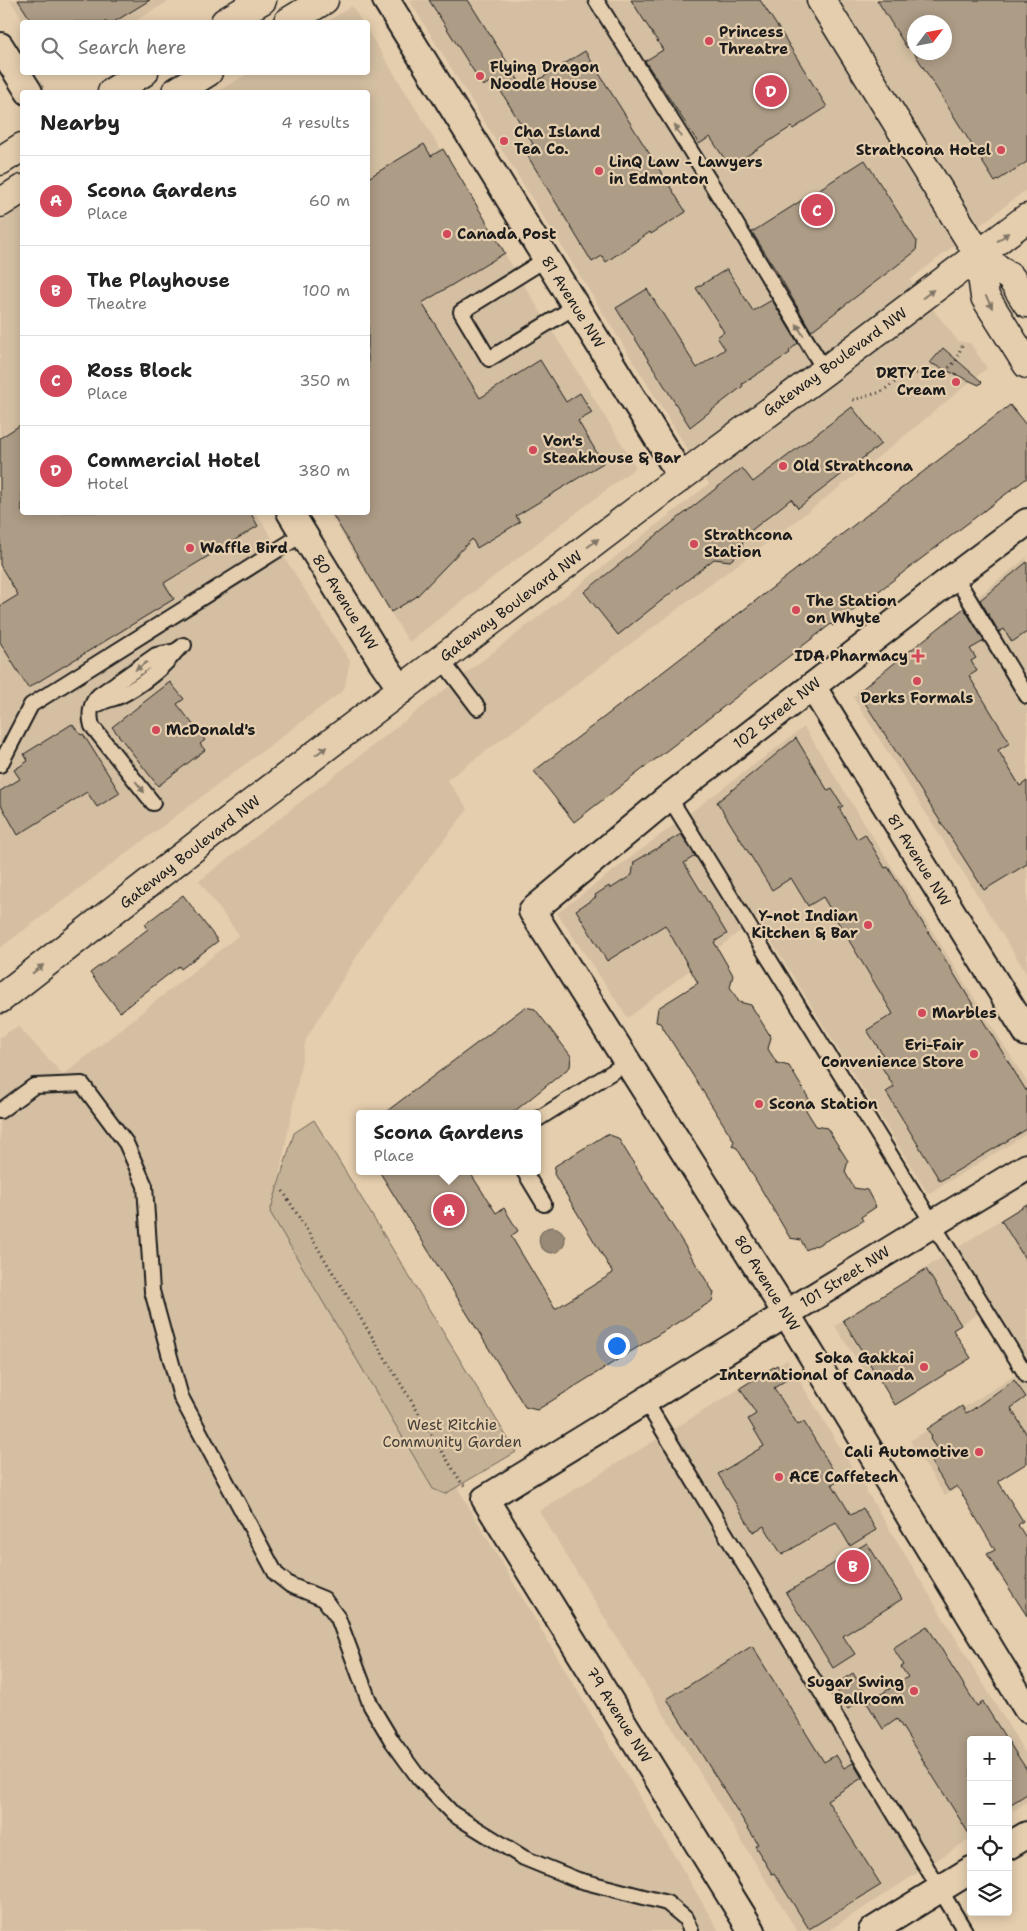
<!DOCTYPE html>
<meta charset="utf-8">
<style>
:root{--surface:#fff;--page:#f2f2f2;--text:#222;--muted:#767676;--line:#e0e0e0;--accent:#d1495b}
body{margin:0;font-family:"Shantell Sans",sans-serif;background:var(--page);color:var(--text)}
.controls{position:absolute;right:15px;bottom:15px;display:grid;overflow:hidden;border-radius:5px;box-shadow:0 2px 12px #0003}
.controls button{width:45px;height:45px;display:grid;place-items:center;padding:0;border:0;border-bottom:1px solid var(--line);background:var(--surface);color:var(--text);font:25px sans-serif}
.compass{position:absolute;left:907px;top:15px;width:45px;height:45px;border-radius:50%;background:var(--surface);box-shadow:0 2px 12px #0003;rotate:58deg}
.you{position:absolute;left:616px;top:1345px;width:18px;height:18px;margin:-12px;border:4px solid #fff;border-radius:50%;background:#1a73e8;box-shadow:0 0 0 8px #1a73e833}
.badge{display:grid;place-items:center;width:32px;height:32px;border-radius:50%;background:var(--accent);color:#fff;font-size:16px;font-weight:700}
.pin{position:absolute;translate:-50% -50%;border:2px solid #fff;box-shadow:0 1px 5px #0006}
.popup{position:absolute;left:356px;top:1110px;width:185px;height:65px;box-sizing:border-box;display:grid;place-content:center;border-radius:5px;background:var(--surface);filter:drop-shadow(0 1px 4px #0005);font-size:16px;white-space:nowrap;color:var(--muted)}
.popup b{font-size:19px;color:var(--text)}
.popup::after{content:'';position:absolute;left:50%;top:100%;margin-left:-10px;border:10px solid transparent;border-top-color:var(--surface)}
.list{margin:0;padding:0;list-style:none}
h2{display:flex;justify-content:space-between;align-items:center;height:65px;margin:0;padding:0 20px;font-size:21px}
h2 small{font-size:16px;font-weight:400;color:var(--muted)}
.list li{display:grid;grid-template-columns:32px 1fr auto;gap:15px;align-items:center;box-sizing:border-box;height:90px;padding:0 20px;border-top:1px solid var(--line)}
.list b{display:block;font-size:19px;white-space:nowrap}
.list p{margin:0;font-size:16px;white-space:nowrap;color:var(--muted)}
.list em{font-size:16px;font-style:normal;color:var(--muted)}
.icon{flex:none;width:28px;height:28px;fill:none;stroke:currentColor;stroke-width:2;stroke-linecap:round;stroke-linejoin:round}
.map{position:relative;flex:none;width:1027px;height:1931px;overflow:hidden}
.search{position:absolute;background:var(--surface);box-shadow:0 2px 12px #0003;left:20px;top:20px;width:350px;height:55px;display:flex;align-items:center;gap:12px;box-sizing:border-box;padding:0 18px;border-radius:5px;color:var(--muted);font-size:19px}
.panel{position:absolute;background:var(--surface);box-shadow:0 2px 12px #0003;left:20px;top:90px;width:350px;height:425px;border-radius:5px}
.map>svg:first-child{display:block}
.built{fill:#d4bfa2;fill-rule:evenodd}
.green{fill:#c4b196;stroke:#706659}
.water{fill:#988a76;stroke:#665e52}
.building{fill:#ad9c86;stroke:#1c1c1c;fill-rule:evenodd}
.lines{fill:none;stroke-linecap:round;stroke-linejoin:round}
.service-casing{stroke:#1c1c1c;stroke-width:18}
.minor-casing{stroke:#1c1c1c;stroke-width:30}
.tertiary-casing{stroke:#1c1c1c;stroke-width:31}
.secondary-casing{stroke:#1c1c1c;stroke-width:31}
.path{stroke:#1c1c1c;stroke-width:3;stroke-dasharray:1 4;stroke-linecap:butt}
.service{stroke:#e5ceae;stroke-width:14}
.minor{stroke:#e5ceae;stroke-width:26}
.tertiary{stroke:#e5ceae;stroke-width:28}
.secondary{stroke:#e5ceae;stroke-width:28}
.oneway{fill:#807565}
.poi-dot{fill:#d1495b;stroke:#e5ceae;stroke-width:2}
.labels{text-anchor:middle;stroke-width:4.5;stroke-linejoin:round;paint-order:stroke}
.poi-label{font-size:15px;font-weight:bold;fill:#1c1c1c;stroke:#e5ceae;text-anchor:start}
.street-label{font-size:15px;fill:#1c1c1c;stroke:#e5ceae}
.park-label{font-size:15px;fill:#46413a;stroke:#e5ceae}
</style>
<div class="map">
<svg width="1027" height="1931" viewBox="0 0 1027 1931">
<rect width="100%" height="100%" fill="#e5ceae"/>
<filter id="ink" filterUnits="userSpaceOnUse"><feTurbulence type="fractalNoise" baseFrequency=".02" numOctaves="2"/><feDisplacementMap in="SourceGraphic" scale="10" xChannelSelector="R" yChannelSelector="G"/><feConvolveMatrix kernelMatrix="1 2 1 2 8 2 1 2 1" color-interpolation-filters="sRGB"/></filter>
<g filter="url(#ink)">
<path class="built" d="M 10,0 L 171,0 L 133,22 L 24,22 Z
M 409,0 L 1027,0 L 1027,189 L 910,280 L 958,341 L 970,343 L 987,368 L 891,447 L 791,525 L 447,780 L 468,809 L 373,930 L 306,1039 L 278,1183 L 719,1931 L 0,1931 L 0,1037 L 18,1026 L 63,1075 L 239,935 L 199,881 L 709,484 ZM 914,22 L 944,22 L 944,52 L 914,52 Z
M 352,6 L 362,22 L 327,22 Z
M 368,31 L 636,467 L 409,642 L 329,513 L 368,512 L 368,92 L 217,92 L 249,73 L 368,72 Z
M 22,208 L 22,512 L 256,513 L 350,661 L 344,690 L 0,948 L 0,222 Z
M 1027,557 L 1027,974 L 853,697 Z
M 804,727 L 1027,1082 L 1027,1134 L 928,1194 L 757,918 L 628,1018 L 557,913 Z
M 1027,1203 L 1027,1444 L 945,1496 L 910,1441 L 1019,1373 L 981,1312 L 870,1381 L 835,1326 Z
M 787,1360 L 1027,1756 L 1027,1802 L 1008,1814 L 1008,1740 L 971,1740 L 971,1838 L 828,1931 L 797,1931 L 539,1511 Z"/>
<path class="green" d="M 314,1120 L 516,1452 L 445,1494 L 433,1489 L 270,1212 L 294,1133 Z"/>
<path class="water" d="M539 1240a13 13 0 1 1 26 0a13 13 0 1 1-26 0Z"/>
<path class="building" d="M 18,0 L 150,0 L 114,22 L 32,22 Z
M 429,0 L 468,0 L 524,89 L 585,51 L 686,212 L 651,234 L 650,232 L 606,262 L 602,256 L 592,262 L 524,150 L 533,144 L 494,80 L 483,86 Z
M 631,0 L 760,0 L 781,32 L 827,107 L 793,129 L 791,127 L 730,167 L 710,137 L 699,144 L 645,61 L 663,50 Z
M 877,0 L 1027,0 L 1027,162 L 995,182 L 910,46 L 907,48 ZM 914,22 L 944,22 L 944,52 L 914,52 Z
M 424,144 L 431,156 L 443,149 L 505,253 L 422,303 L 480,398 L 540,360 L 566,402 L 580,393 L 592,413 L 578,421 L 603,463 L 516,516 L 520,522 L 477,548 L 472,539 L 416,597 L 391,612 L 331,512 L 368,512 L 368,178 Z
M 865,160 L 917,242 L 916,251 L 811,331 L 780,277 L 752,232 Z
M 727,269 L 753,311 L 772,300 L 798,343 L 789,351 L 790,353 L 742,384 L 743,386 L 690,427 L 616,308 L 647,289 L 697,368 L 725,349 L 717,337 L 724,332 L 696,288 Z
M 943,348 L 982,382 L 979,385 L 930,363 Z
M 1010,405 L 1027,426 L 1027,478 L 833,626 L 831,624 L 574,822 L 534,771 Z
M 852,407 L 881,444 L 798,508 L 791,499 L 743,537 L 742,551 L 730,561 L 714,559 L 618,635 L 584,592 L 742,468 L 753,482 Z
M 22,424 L 22,512 L 250,512 L 258,526 L 164,583 L 174,599 L 28,688 L 0,642 L 0,606 L 18,595 L 0,565 L 0,438 Z
M 1027,562 L 1027,632 L 1012,642 L 1004,629 L 999,632 L 980,600 Z
M 964,608 L 984,641 L 970,649 L 976,658 L 971,661 L 977,671 L 969,676 L 1010,743 L 998,750 L 1020,786 L 1027,781 L 1027,864 L 984,890 L 858,692 Z
M 170,682 L 184,699 L 177,704 L 205,740 L 200,744 L 205,750 L 158,786 L 112,727 Z
M 72,724 L 81,735 L 83,734 L 120,793 L 97,807 L 87,792 L 18,835 L 0,803 L 0,791 L 20,779 L 14,770 L 28,761 L 24,754 Z
M 796,738 L 828,791 L 832,789 L 843,806 L 839,808 L 857,839 L 865,834 L 885,868 L 888,867 L 1027,1092 L 1027,1129 L 940,1181 L 886,1092 L 894,1087 L 877,1059 L 883,1055 L 867,1030 L 893,1014 L 823,897 L 808,906 L 791,878 L 772,890 L 717,802 Z
M 681,834 L 695,856 L 684,863 L 727,934 L 714,942 L 733,975 L 730,987 L 739,1002 L 751,1005 L 771,1037 L 768,1049 L 777,1063 L 789,1066 L 809,1099 L 806,1110 L 816,1126 L 827,1128 L 848,1161 L 845,1172 L 854,1188 L 867,1190 L 876,1207 L 861,1217 L 863,1221 L 816,1246 L 815,1245 L 806,1250 L 801,1240 L 790,1238 L 737,1148 L 732,1146 L 734,1141 L 660,1023 L 656,1022 L 658,1008 L 698,983 L 665,925 L 607,961 L 576,910 L 596,897 L 595,895 L 609,886 L 610,889 L 632,875 L 634,862 Z
M 183,895 L 218,941 L 181,969 L 179,966 L 120,1012 L 90,973 L 148,929 L 145,924 Z
M 525,1007 L 535,1009 L 571,1056 L 570,1067 L 511,1114 L 383,1114 Z
M 607,1134 L 618,1138 L 714,1293 L 712,1301 L 537,1410 L 525,1407 L 379,1171 L 469,1171 L 496,1213 L 504,1208 L 518,1231 L 511,1236 L 555,1309 L 613,1273 L 554,1174 L 555,1166 Z
M 1027,1204 L 1027,1262 L 1001,1220 Z
M 926,1269 L 961,1325 L 953,1330 L 971,1358 L 895,1405 L 843,1320 Z
M 777,1365 L 786,1380 L 774,1388 L 798,1425 L 804,1422 L 839,1480 L 832,1484 L 851,1515 L 863,1508 L 876,1530 L 850,1546 L 836,1522 L 782,1555 L 764,1526 L 753,1532 L 718,1474 L 764,1446 L 748,1419 L 756,1414 L 740,1388 Z
M 1014,1380 L 1026,1397 L 1011,1408 L 1027,1435 L 1027,1463 L 998,1481 L 1023,1521 L 1018,1525 L 1027,1539 L 1027,1616 L 987,1554 L 995,1550 L 957,1486 L 949,1491 L 931,1462 L 942,1456 L 930,1439 L 932,1437 L 927,1429 L 962,1406 L 966,1413 L 972,1410 Z
M 867,1543 L 902,1599 L 843,1636 L 855,1654 L 833,1668 L 786,1593 Z
M 927,1626 L 977,1706 L 983,1702 L 1007,1740 L 971,1740 L 971,1837 L 897,1719 L 883,1729 L 867,1703 L 908,1677 L 901,1667 L 904,1665 L 893,1648 Z
M 752,1646 L 824,1762 L 836,1755 L 844,1768 L 853,1763 L 862,1778 L 827,1800 L 881,1885 L 809,1929 L 774,1873 L 772,1874 L 755,1846 L 758,1844 L 667,1699 Z
M 853,1673 L 867,1696 L 848,1709 L 834,1685 Z
M 1008,1741 L 1027,1770 L 1027,1794 L 1008,1806 Z"/>
<g class="lines">
<g class="service-casing">
<path id="service" d="M 596,0 L 729,212 L 825,371
M 546,259 L 461,312 L 489,359 L 576,306
M 955,576 L 1027,696
M 441,659 L 478,708
M 97,705 C 106,699 117,699 126,693 C 145,682 164,667 177,650
M 0,765 L 31,705 L 303,534
M 669,797 L 1027,1376
M 153,803 L 92,726 C 89,715 90,703 99,695 L 156,655 L 176,651 L 184,645
M 0,1111 L 34,1086 L 82,1084 L 126,1143 L 145,1186 L 152,1291 L 181,1397 L 276,1574 L 290,1585 L 324,1599 L 338,1618 L 371,1706 L 392,1741 L 419,1778 L 453,1814 L 524,1858 L 578,1880 L 667,1903 L 685,1918 L 691,1931
M 538,1119 L 628,1062
M 524,1171 L 544,1204
M 646,1402 L 965,1931"/>
</g>
<g class="minor-casing">
<path id="minor" d="M 386,0 L 681,476
M 0,46 L 29,92
M 290,512 L 381,660 L 402,690
M 1027,522 L 955,576 L 669,797 L 532,911 L 786,1313 L 1027,1709
M 812,686 L 1027,1033
M 1008,1846 L 1027,1835
M 752,1931 L 485,1499 C 666,1389 845,1276 1027,1167
M 872,1931 L 971,1870"/>
</g>
<g class="tertiary-casing">
<path id="tertiary" d="M 288,22 L 324,0
M 176,92 L 208,72
M 0,203 L 22,189"/>
</g>
<g class="secondary-casing">
<path id="secondary" d="M 821,0 L 979,255 L 1011,278 L 1027,303
M 225,22 L 262,0
M 112,92 L 144,72
M 0,161 L 22,147
M 979,255 L 985,297 L 1027,364
M 0,999 L 210,835 L 662,491 L 825,371 L 1027,218"/>
</g>
<path class="path" d="M 853,400 L 881,392 L 908,373 L 935,374 L 944,372 L 956,361 L 963,342
M 283,1191 L 462,1484 L 466,1486"/>
<use href="#service" class="service"/>
<use href="#minor" class="minor"/>
<use href="#tertiary" class="tertiary"/>
<use href="#secondary" class="secondary"/>
</g>
<defs><path id="oneway-solid" d="M-6-.8H1V-3.2L6.5 0L1 3.2V.8H-6Z" transform="scale(1.25)"/></defs>
<g class="oneway">
<use href="#oneway-solid" transform="translate(678 131) rotate(-122)"/>
<use href="#oneway-solid" transform="translate(1003 237) rotate(-37)"/>
<use href="#oneway-solid" transform="translate(928 294) rotate(-37)"/>
<use href="#oneway-solid" transform="translate(989 302) rotate(62)"/>
<use href="#oneway-solid" transform="translate(800 330) rotate(-121)"/>
<use href="#oneway-solid" transform="translate(593 543) rotate(-37)"/>
<use href="#oneway-solid" transform="translate(141 666) rotate(145)"/>
<use href="#oneway-solid" transform="translate(321 751) rotate(-37)"/>
<use href="#oneway-solid" transform="translate(140 787) rotate(52)"/>
<use href="#oneway-solid" transform="translate(38 969) rotate(-38)"/>
</g>
</g>
<g class="poi-dot">
<circle cx="709" cy="41" r="5"/>
<circle cx="480" cy="76" r="5"/>
<circle cx="504" cy="141" r="5"/>
<circle cx="1001" cy="150" r="5"/>
<circle cx="599" cy="171" r="5"/>
<circle cx="447" cy="234" r="5"/>
<circle cx="956" cy="382" r="5"/>
<circle cx="533" cy="450" r="5"/>
<circle cx="783" cy="466" r="5"/>
<circle cx="694" cy="544" r="5"/>
<circle cx="190" cy="548" r="5"/>
<circle cx="796" cy="610" r="5"/>
<path d="M915.5 648.5h5v5h5v5h-5v5h-5v-5h-5v-5h5z"/>
<circle cx="917" cy="681" r="5"/>
<circle cx="156" cy="730" r="5"/>
<circle cx="868" cy="925" r="5"/>
<circle cx="922" cy="1013" r="5"/>
<circle cx="974" cy="1054" r="5"/>
<circle cx="759" cy="1104" r="5"/>
<circle cx="924" cy="1367" r="5"/>
<circle cx="979" cy="1452" r="5"/>
<circle cx="779" cy="1477" r="5"/>
<circle cx="914" cy="1691" r="5"/>
</g>
<g class="labels">
<g class="poi-label">
<text x="719" y="37">Princess<tspan x="719" dy="17">Threatre</tspan></text>
<text x="490" y="72">Flying Dragon<tspan x="490" dy="17">Noodle House</tspan></text>
<text x="514" y="137">Cha Island<tspan x="514" dy="17">Tea Co.</tspan></text>
<text x="991" y="155" text-anchor="end">Strathcona Hotel</text>
<text x="609" y="167">LinQ Law - Lawyers<tspan x="609" dy="17">in Edmonton</tspan></text>
<text x="457" y="239">Canada Post</text>
<text x="946" y="378" text-anchor="end">DRTY Ice<tspan x="946" dy="17">Cream</tspan></text>
<text x="543" y="446">Von's<tspan x="543" dy="17">Steakhouse &amp; Bar</tspan></text>
<text x="793" y="471">Old Strathcona</text>
<text x="704" y="540">Strathcona<tspan x="704" dy="17">Station</tspan></text>
<text x="200" y="553">Waffle Bird</text>
<text x="806" y="606">The Station<tspan x="806" dy="17">on Whyte</tspan></text>
<text x="908" y="661" text-anchor="end">IDA Pharmacy</text>
<text x="917" y="703" text-anchor="middle">Derks Formals</text>
<text x="166" y="735">McDonald's</text>
<text x="858" y="921" text-anchor="end">Y-not Indian<tspan x="858" dy="17">Kitchen &amp; Bar</tspan></text>
<text x="932" y="1018">Marbles</text>
<text x="964" y="1050" text-anchor="end">Eri-Fair<tspan x="964" dy="17">Convenience Store</tspan></text>
<text x="769" y="1109">Scona Station</text>
<text x="914" y="1363" text-anchor="end">Soka Gakkai<tspan x="914" dy="17">International of Canada</tspan></text>
<text x="969" y="1457" text-anchor="end">Cali Automotive</text>
<text x="789" y="1482">ACE Caffetech</text>
<text x="904" y="1687" text-anchor="end">Sugar Swing<tspan x="904" dy="17">Ballroom</tspan></text>
</g>
<g class="street-label">
<text transform="translate(573 302) rotate(58)" y="5">81 Avenue NW</text>
<text transform="translate(835 362) rotate(-36)" y="5">Gateway Boulevard NW</text>
<text transform="translate(345 602) rotate(58)" y="5">80 Avenue NW</text>
<text transform="translate(511 606) rotate(-37)" y="5">Gateway Boulevard NW</text>
<text transform="translate(777 713) rotate(-38)" y="5">102 Street NW</text>
<text transform="translate(190 852) rotate(-38)" y="5">Gateway Boulevard NW</text>
<text transform="translate(919 860) rotate(58)" y="5">81 Avenue NW</text>
<text transform="translate(845 1277) rotate(-32)" y="5">101 Street NW</text>
<text transform="translate(767 1283) rotate(58)" y="5">80 Avenue NW</text>
<text transform="translate(619 1715) rotate(58)" y="5">79 Avenue NW</text>
</g>
<g class="park-label">
<text x="452" y="1430">West Ritchie<tspan x="452" dy="17">Community Garden</tspan></text>
</g>
</g>
</svg>
<div class="controls">
<button>+</button>
<button>−</button>
<button><svg class="icon" aria-label="locate" viewBox="0 0 24 24"><circle cx="12" cy="12" r="6"/><path d="M12 2v4M12 18v4M2 12h4M18 12h4"/></svg></button>
<button><svg class="icon" aria-label="layers" viewBox="0 0 24 24"><path d="M12 4l9 5-9 5-9-5zM3 14l9 5 9-5"/></svg></button>
</div>
<svg class="compass" viewBox="-18 -18 36 36"><path d="M0-13l5 13h-10z" fill="#e53935"/><path d="M0 13l5-13h-10z" fill="#767676"/></svg>
<div class="you"></div>
<div class="pin badge" style="left:449px;top:1210px">A</div>
<div class="popup"><b>Scona Gardens</b>Place</div>
<div class="pin badge" style="left:853px;top:1566px">B</div>
<div class="pin badge" style="left:817px;top:210px">C</div>
<div class="pin badge" style="left:771px;top:91px">D</div>
<div class="search"><svg class="icon" aria-label="search" viewBox="0 0 24 24"><circle cx="10" cy="10" r="6"/><path d="M15 15l6 6"/></svg>Search here</div>
<section class="panel">
<h2>Nearby<small>4 results</small></h2>
<ul class="list">
<li><span class="badge">A</span><div><b>Scona Gardens</b><p>Place</p></div><em>60 m</em></li>
<li><span class="badge">B</span><div><b>The Playhouse</b><p>Theatre</p></div><em>100 m</em></li>
<li><span class="badge">C</span><div><b>Ross Block</b><p>Place</p></div><em>350 m</em></li>
<li><span class="badge">D</span><div><b>Commercial Hotel</b><p>Hotel</p></div><em>380 m</em></li>
</ul>
</section>
</div>
